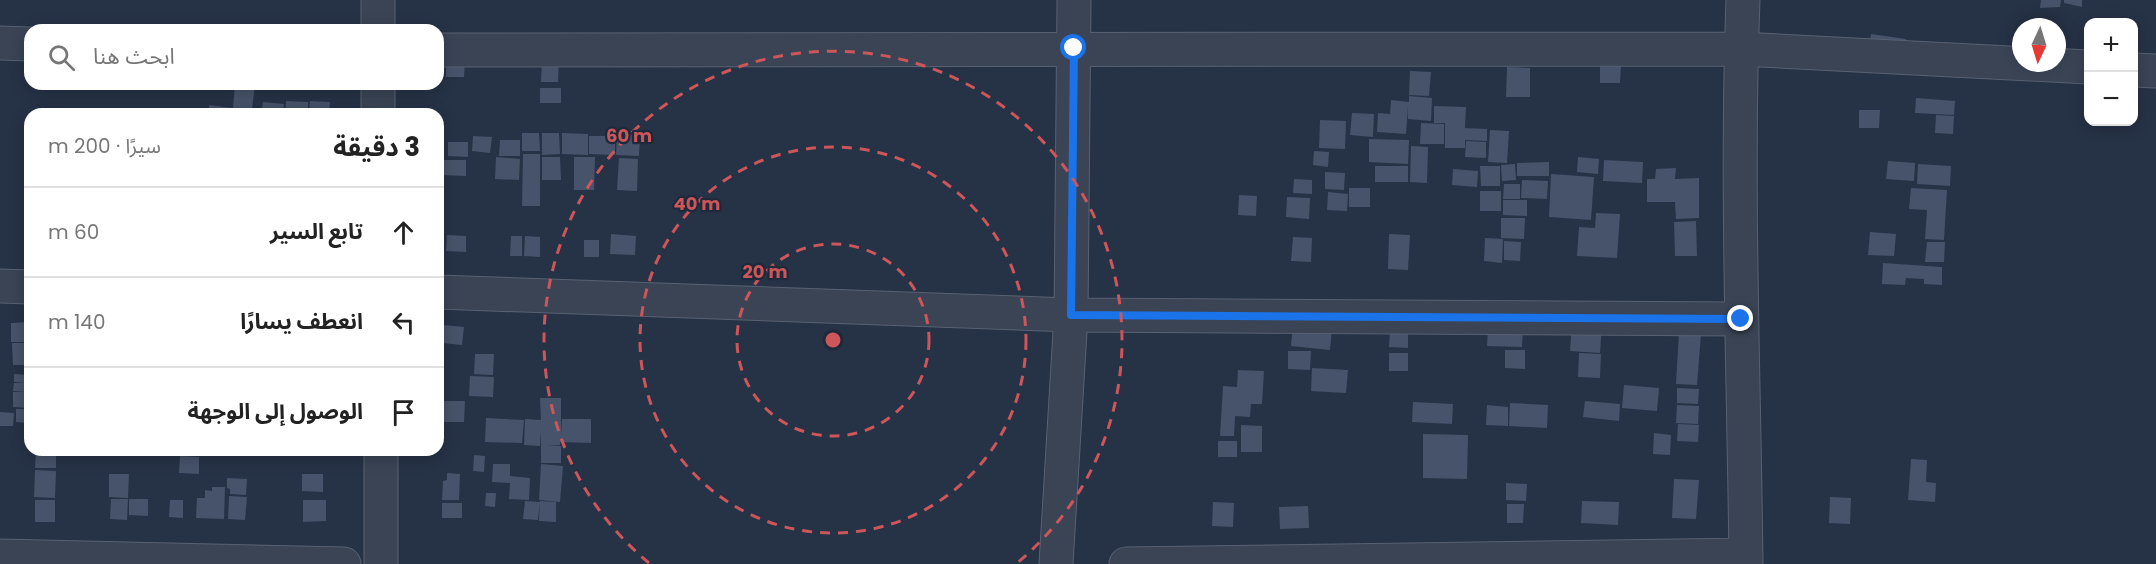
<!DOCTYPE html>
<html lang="ar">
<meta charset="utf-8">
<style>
:root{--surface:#fff;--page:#f2f2f2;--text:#222;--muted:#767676;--line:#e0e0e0}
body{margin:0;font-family:Poppins,"Noto Sans Arabic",sans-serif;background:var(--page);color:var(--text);direction:rtl}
.controls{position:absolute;right:18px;top:18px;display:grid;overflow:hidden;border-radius:12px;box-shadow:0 3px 15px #0003}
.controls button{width:54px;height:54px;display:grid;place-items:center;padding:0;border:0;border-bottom:2px solid var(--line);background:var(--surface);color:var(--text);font:30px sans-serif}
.compass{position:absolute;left:2012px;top:18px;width:54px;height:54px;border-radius:50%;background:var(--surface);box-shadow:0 3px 15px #0003;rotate:184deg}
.stop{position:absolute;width:18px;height:18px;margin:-14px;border:4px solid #1a73e8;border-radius:50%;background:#fff}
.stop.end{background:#1a73e8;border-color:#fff;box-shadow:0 2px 6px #0008}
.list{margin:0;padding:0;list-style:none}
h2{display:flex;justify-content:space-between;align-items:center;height:78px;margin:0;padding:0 24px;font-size:26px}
h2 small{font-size:20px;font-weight:400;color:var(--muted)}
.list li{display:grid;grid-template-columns:39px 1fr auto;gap:18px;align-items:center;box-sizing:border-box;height:90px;padding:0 24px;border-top:2px solid var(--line)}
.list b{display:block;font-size:22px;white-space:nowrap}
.list em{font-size:20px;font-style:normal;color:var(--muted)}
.icon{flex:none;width:33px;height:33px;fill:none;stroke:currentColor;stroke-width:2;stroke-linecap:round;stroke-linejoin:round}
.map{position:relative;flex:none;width:2156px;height:564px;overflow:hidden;direction:ltr}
.search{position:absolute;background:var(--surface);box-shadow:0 3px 15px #0003;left:24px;top:24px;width:420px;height:66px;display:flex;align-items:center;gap:15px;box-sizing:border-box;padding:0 21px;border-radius:18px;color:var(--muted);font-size:22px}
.panel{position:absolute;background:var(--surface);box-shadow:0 3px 15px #0003;left:24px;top:108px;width:420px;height:348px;border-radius:18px;direction:rtl}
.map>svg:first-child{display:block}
.building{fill:#47536a}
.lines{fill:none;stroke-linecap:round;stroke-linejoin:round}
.minor-casing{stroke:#596272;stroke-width:35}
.minor{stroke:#3a4455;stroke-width:33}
.route{stroke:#1a73e8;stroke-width:8}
.ring{fill:none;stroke:#cd565a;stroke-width:3;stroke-dasharray:10 8}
.centre{fill:#cd565a;stroke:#1f293a;stroke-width:3}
.ring-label{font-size:18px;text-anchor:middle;font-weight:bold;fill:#cd565a;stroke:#1f293a;stroke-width:4.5;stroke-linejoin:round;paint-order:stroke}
</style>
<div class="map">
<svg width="2156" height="564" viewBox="0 0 2156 564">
<rect width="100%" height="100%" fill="#263246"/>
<path class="building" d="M 2041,0 L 2061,0 L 2060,7 L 2040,8 Z
M 2064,0 L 2082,0 L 2082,7 L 2064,3 Z
M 1871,34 L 1906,39 L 1903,53 L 1869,49 Z
M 446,59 L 465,60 L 464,77 L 446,77 Z
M 542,59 L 559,59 L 558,82 L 541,82 Z
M 1600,64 L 1621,65 L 1620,83 L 1600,83 Z
M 1507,67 L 1530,68 L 1530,97 L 1506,97 Z
M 1410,71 L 1431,72 L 1429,96 L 1409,95 Z
M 235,84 L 255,84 L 252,109 L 233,108 Z
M 540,88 L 561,88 L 561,103 L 540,103 Z
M 1409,96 L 1432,98 L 1431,121 L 1408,119 L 1408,107 L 1406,134 L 1377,132 L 1378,113 L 1390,114 L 1391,100 L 1409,102 Z
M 1916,98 L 1955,101 L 1954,115 L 1915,113 Z
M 286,101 L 308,102 L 308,114 L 285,114 Z
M 310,101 L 330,102 L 329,114 L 309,114 Z
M 263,102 L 284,104 L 283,114 L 261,114 Z
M 209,105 L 232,108 L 231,114 L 208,114 Z
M 1434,106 L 1466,107 L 1465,128 L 1487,129 L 1487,141 L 1465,140 L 1465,148 L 1445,148 L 1445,123 L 1434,123 Z
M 1859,110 L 1880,110 L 1879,128 L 1859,128 Z
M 1352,113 L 1374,114 L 1373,137 L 1350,135 Z
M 1936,115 L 1954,116 L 1953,134 L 1935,133 Z
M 1320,120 L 1346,121 L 1345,149 L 1319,148 Z
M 1421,123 L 1444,124 L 1444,144 L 1420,144 Z
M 1490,130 L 1509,131 L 1507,163 L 1488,162 Z
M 522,133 L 539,133 L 540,151 L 522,151 Z
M 542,133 L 559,133 L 560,154 L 542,155 Z
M 562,133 L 588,134 L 588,155 L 562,154 Z
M 617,134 L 640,135 L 639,156 L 616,155 Z
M 473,136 L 492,137 L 490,153 L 472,151 Z
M 589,136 L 615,136 L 615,155 L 589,154 Z
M 1369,139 L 1409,140 L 1408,164 L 1369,162 Z
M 500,140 L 520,140 L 520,156 L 499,156 Z
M 1466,141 L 1486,142 L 1486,158 L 1465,157 Z
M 448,142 L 468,142 L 468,157 L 448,156 Z
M 1411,146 L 1428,147 L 1427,183 L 1410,182 Z
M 1314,151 L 1329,152 L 1328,167 L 1313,165 Z
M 523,154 L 540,154 L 540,206 L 522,206 Z
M 496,157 L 520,159 L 519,180 L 495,179 Z
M 542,157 L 560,157 L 561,180 L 542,180 Z
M 574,157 L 595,157 L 594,190 L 574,190 Z
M 1578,157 L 1599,159 L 1598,174 L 1577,172 Z
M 619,158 L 638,159 L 637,191 L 617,190 Z
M 441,160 L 466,160 L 466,176 L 440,175 Z
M 1604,160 L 1643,162 L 1642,183 L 1603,181 Z
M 1888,161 L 1915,163 L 1914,181 L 1886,179 Z
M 1549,162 L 1549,176 L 1517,176 L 1517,163 Z
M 1515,164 L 1516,180 L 1502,181 L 1501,165 Z
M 1918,164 L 1951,166 L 1950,186 L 1917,184 Z
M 1375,166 L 1408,166 L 1408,182 L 1375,182 Z
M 1480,166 L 1500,166 L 1500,186 L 1481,186 Z
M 1676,168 L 1675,179 L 1699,178 L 1699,218 L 1676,219 L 1675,202 L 1647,202 L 1647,179 L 1655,179 L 1656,169 Z
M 1453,169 L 1478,171 L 1477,187 L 1452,185 Z
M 1325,172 L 1345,173 L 1344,190 L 1325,189 Z
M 1551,174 L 1594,177 L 1591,220 L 1549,217 Z
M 1294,179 L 1312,180 L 1312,194 L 1293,193 Z
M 1522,180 L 1548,181 L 1547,199 L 1521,198 Z
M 1504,184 L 1520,184 L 1520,199 L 1503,199 Z
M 1349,188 L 1370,188 L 1370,207 L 1349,207 Z
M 1911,188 L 1947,190 L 1944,240 L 1925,239 L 1927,210 L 1909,209 Z
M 1480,191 L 1501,191 L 1501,211 L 1480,211 Z
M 1328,192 L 1348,194 L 1347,211 L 1327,210 Z
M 1239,195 L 1257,196 L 1256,216 L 1238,215 Z
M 1287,197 L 1310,198 L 1309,219 L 1286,217 Z
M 1503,200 L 1527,200 L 1527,216 L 1503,215 Z
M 1596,213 L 1620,214 L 1617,258 L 1577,256 L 1579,227 L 1595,228 Z
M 1501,218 L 1525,218 L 1524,239 L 1501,238 Z
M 1696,221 L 1697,256 L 1675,256 L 1674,222 Z
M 1870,232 L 1896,234 L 1894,256 L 1868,255 Z
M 611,234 L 636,236 L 635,255 L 610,254 Z
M 1389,234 L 1410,235 L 1408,270 L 1388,269 Z
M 447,235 L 466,236 L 466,252 L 446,251 Z
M 511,236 L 522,236 L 522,256 L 510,256 Z
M 525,236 L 540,237 L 540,257 L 524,256 Z
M 1293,237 L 1312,238 L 1311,262 L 1291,261 Z
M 1485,238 L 1503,239 L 1502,263 L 1484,261 Z
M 584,240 L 599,240 L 599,257 L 584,257 Z
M 1504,241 L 1521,242 L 1520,261 L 1504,260 Z
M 1927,242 L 1945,242 L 1944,262 L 1925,262 Z
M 1883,263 L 1942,267 L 1942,285 L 1924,284 L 1924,279 L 1906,278 L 1905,285 L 1882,284 Z
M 30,322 L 30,342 L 11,342 L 11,323 Z
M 1572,322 L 1602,324 L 1600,353 L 1570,351 Z
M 1293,324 L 1332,328 L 1330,350 L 1291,346 Z
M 443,325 L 464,327 L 462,345 L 442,343 Z
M 1488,327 L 1523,329 L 1522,347 L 1487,346 Z
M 1390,329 L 1408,330 L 1408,348 L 1389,347 Z
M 1679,332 L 1701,334 L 1697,385 L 1676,384 Z
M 12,343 L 30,343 L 30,365 L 13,365 Z
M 1505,350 L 1525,350 L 1525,369 L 1505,368 Z
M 1288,351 L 1311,351 L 1310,370 L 1288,369 Z
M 1389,353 L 1408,353 L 1408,371 L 1389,371 Z
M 1579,353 L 1601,354 L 1600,378 L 1578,377 Z
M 475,354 L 494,354 L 493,375 L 474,374 Z
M 1312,368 L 1348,370 L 1346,393 L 1311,391 Z
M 1238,370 L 1264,371 L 1262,404 L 1251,404 L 1250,417 L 1235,416 L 1234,436 L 1220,436 L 1223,386 L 1237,387 Z
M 14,374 L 30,375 L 30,408 L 13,407 L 13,392 L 27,392 L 13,391 L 14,383 L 26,383 L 14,382 Z
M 470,376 L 494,377 L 493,397 L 469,396 Z
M 1624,385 L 1659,388 L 1657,411 L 1622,408 Z
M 1677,388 L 1699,389 L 1698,404 L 1677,403 Z
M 540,398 L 561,398 L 561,436 L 562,419 L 591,419 L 591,443 L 560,442 L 560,445 L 547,445 L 561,446 L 561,463 L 541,463 L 541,431 L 540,446 L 524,445 L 525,419 L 541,420 Z
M 443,401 L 465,401 L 464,422 L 443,422 Z
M 1585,401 L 1620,404 L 1619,421 L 1583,417 Z
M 1413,402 L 1453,404 L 1452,424 L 1412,422 Z
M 1510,403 L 1548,405 L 1547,428 L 1509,426 Z
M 1487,405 L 1508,407 L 1508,426 L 1486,425 Z
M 1677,405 L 1699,406 L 1698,424 L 1676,423 Z
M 16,409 L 30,409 L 30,423 L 16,422 Z
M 0,412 L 14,413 L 13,426 L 0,426 Z
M 486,418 L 524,420 L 522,443 L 485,442 Z
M 1678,424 L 1699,425 L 1698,442 L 1677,441 Z
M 1241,425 L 1262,426 L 1262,452 L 1241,452 Z
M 1654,433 L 1671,435 L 1670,455 L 1653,454 Z
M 1423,434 L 1468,435 L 1467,479 L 1423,478 Z
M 1218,441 L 1237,441 L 1237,457 L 1218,457 Z
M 36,450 L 56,450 L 56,468 L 35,468 Z
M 474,455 L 485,456 L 484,472 L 473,471 Z
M 180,456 L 199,457 L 199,474 L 179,473 Z
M 1911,459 L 1927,460 L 1926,482 L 1936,483 L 1935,502 L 1908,500 Z
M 493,464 L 510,464 L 510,476 L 530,478 L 529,500 L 509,499 L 510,483 L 492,482 Z
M 541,464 L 563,466 L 560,502 L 539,500 Z
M 35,470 L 56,471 L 55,498 L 34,497 Z
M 447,473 L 460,474 L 459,500 L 442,500 L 443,481 L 447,480 Z
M 109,474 L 129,474 L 128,498 L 109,497 Z
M 302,474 L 323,474 L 323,492 L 302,491 Z
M 227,478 L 247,479 L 246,495 L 230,494 L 230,489 L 227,488 Z
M 1674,479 L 1699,480 L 1696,519 L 1672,518 Z
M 1506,483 L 1527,484 L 1526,501 L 1506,500 Z
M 212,487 L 225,487 L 224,519 L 196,518 L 197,498 L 205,498 L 205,490 L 212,491 Z
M 486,493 L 496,493 L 495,507 L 485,506 Z
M 229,496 L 247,497 L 245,520 L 228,519 Z
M 1830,497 L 1851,498 L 1850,524 L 1829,523 Z
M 111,499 L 128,499 L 127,520 L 110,519 Z
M 129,499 L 148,499 L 148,516 L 129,515 Z
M 35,500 L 55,500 L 55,522 L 35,522 Z
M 170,500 L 183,500 L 183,518 L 169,517 Z
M 303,500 L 326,500 L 326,521 L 303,522 Z
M 525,501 L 540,502 L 538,520 L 523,519 Z
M 540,501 L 556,502 L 556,522 L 539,521 Z
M 1582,501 L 1619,502 L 1618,525 L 1581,523 Z
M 1213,502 L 1234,503 L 1233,527 L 1212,526 Z
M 442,503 L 462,503 L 462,518 L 442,518 Z
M 1507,504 L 1524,504 L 1523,523 L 1507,523 Z
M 1308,506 L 1309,528 L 1280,529 L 1279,507 Z"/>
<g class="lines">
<g class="minor-casing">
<path id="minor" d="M 1743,0 C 1736,188 1744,376 1746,564
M 378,30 L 378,0
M 0,43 L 30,44
M 438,50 L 1741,49 L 2088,67
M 2134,70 L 2156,71
M 378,84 L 378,114
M 0,286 L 30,287
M 438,292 L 1071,315 L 1741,319
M 381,450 L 381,564
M 0,556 L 344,564
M 1056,564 L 1071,315 L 1074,0
M 1126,564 L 1746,555"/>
</g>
<use href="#minor" class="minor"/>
</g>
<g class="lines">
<path class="route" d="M 1074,48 L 1071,315 L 1741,319"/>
</g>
<g class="ring">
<circle cx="833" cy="340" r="96"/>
<circle cx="833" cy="340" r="193"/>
<path d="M649 563A289 289 0 1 1 1017 563"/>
</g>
<circle cx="833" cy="340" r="9" class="centre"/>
<g class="ring-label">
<text x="629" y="142">60 m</text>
<text x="697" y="210">40 m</text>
<text x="765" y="278">20 m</text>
</g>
</svg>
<div class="controls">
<button>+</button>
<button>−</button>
</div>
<svg class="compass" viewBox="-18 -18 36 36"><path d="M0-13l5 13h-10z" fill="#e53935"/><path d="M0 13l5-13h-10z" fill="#767676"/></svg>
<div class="stop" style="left:1074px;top:48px"></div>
<div class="stop end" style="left:1741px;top:319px"></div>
<div class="search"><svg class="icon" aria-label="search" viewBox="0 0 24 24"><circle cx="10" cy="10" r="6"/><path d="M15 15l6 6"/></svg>ابحث هنا</div>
<section class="panel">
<h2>3 دقيقة<small>سيرًا · 200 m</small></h2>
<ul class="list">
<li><svg class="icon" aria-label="ahead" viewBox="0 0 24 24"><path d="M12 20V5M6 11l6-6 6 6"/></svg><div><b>تابع السير</b></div><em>60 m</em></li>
<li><svg class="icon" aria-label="left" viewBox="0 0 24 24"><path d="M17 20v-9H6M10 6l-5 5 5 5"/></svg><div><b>انعطف يسارًا</b></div><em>140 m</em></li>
<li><svg class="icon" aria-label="arrive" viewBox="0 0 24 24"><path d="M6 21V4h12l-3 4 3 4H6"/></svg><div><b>الوصول إلى الوجهة</b></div></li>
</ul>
</section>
</div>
